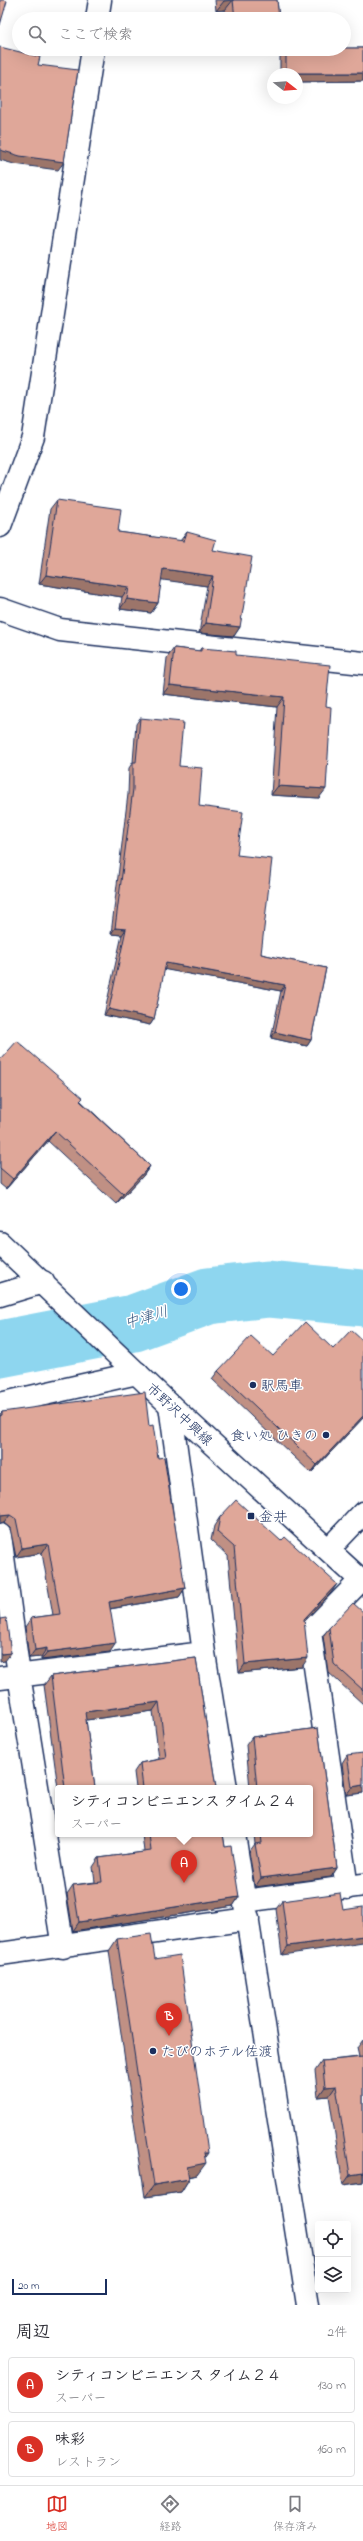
<!DOCTYPE html>
<html lang="ja">
<meta charset="utf-8">
<style>
:root{--surface:#fff;--page:#f2f2f3;--text:#2b2b33;--muted:#7c7c81;--line:#e1e1e2;--accent:#d93025}
body{margin:0;font-family:"Indie Flower","Klee One",sans-serif;background:var(--page);color:var(--text)}
.controls{position:absolute;right:12px;bottom:12px;display:grid;overflow:hidden;border-radius:4px;box-shadow:0 4px 16px #0002}
.controls button{width:36px;height:36px;display:grid;place-items:center;padding:0;border:0;border-bottom:1px solid var(--line);background:var(--surface);color:var(--text);font:20px sans-serif}
.compass{position:absolute;left:267px;top:68px;width:36px;height:36px;border-radius:50%;background:var(--surface);box-shadow:0 4px 16px #0002;rotate:107deg}
.scale{position:absolute;left:12px;bottom:10px;width:95px;box-sizing:border-box;padding-left:4px;border:2px solid #1b2f5e;border-top:0;font-size:11px;line-height:14px;white-space:nowrap;color:#1b2f5e;-webkit-text-stroke:3px #fff;paint-order:stroke}
.you{position:absolute;left:181px;top:1289px;width:14px;height:14px;margin:-10px;border:3px solid #fff;border-radius:50%;background:#1a73e8;box-shadow:0 0 0 6px #1a73e833}
.badge{display:grid;place-items:center;width:26px;height:26px;border-radius:50%;background:var(--accent);color:#fff;font-size:13px;font-weight:700}
.pin{position:absolute;translate:-50% -33px;filter:drop-shadow(0 1px 2px #0008)}
.pin::after{content:'';position:absolute;top:21px;width:14px;height:12px;background:inherit;clip-path:polygon(0 0,100% 0,50% 100%)}
.popup{position:absolute;left:55px;top:1785px;width:258px;height:52px;box-sizing:border-box;display:grid;place-content:center;border-radius:4px;background:var(--surface);filter:drop-shadow(0 1px 3px #0005);font-size:13px;white-space:nowrap;color:var(--muted)}
.popup b{font-size:15px;color:var(--text)}
.popup::after{content:'';position:absolute;left:50%;top:100%;margin-left:-8px;border:8px solid transparent;border-top-color:var(--surface)}
.list{margin:0;padding:0;list-style:none}
h2{display:flex;justify-content:space-between;align-items:center;height:52px;margin:0;padding:0 16px;font-size:17px}
h2 small{font-size:13px;font-weight:400;color:var(--muted)}
.list li{display:grid;grid-template-columns:26px 1fr auto;gap:12px;align-items:center;box-sizing:border-box;height:56px;margin:0 8px 8px;padding:0 8px;border:1px solid var(--line);border-radius:4px}
.list b{display:block;font-size:15px;white-space:nowrap}
.list p{margin:0;font-size:13px;white-space:nowrap;color:var(--muted)}
.list em{font-size:13px;font-style:normal;color:var(--muted)}
.icon{flex:none;width:22px;height:22px;fill:none;stroke:currentColor;stroke-width:2;stroke-linecap:round;stroke-linejoin:round}
.map{position:relative;flex:none;width:363px;height:2305px;overflow:hidden}
.search{position:absolute;background:var(--surface);box-shadow:0 4px 16px #0002;left:12px;right:12px;top:12px;height:44px;display:flex;align-items:center;gap:10px;box-sizing:border-box;padding:0 14px;border-radius:22px;color:var(--muted);font-size:15px}
.sheet{height:180px;background:var(--surface)}
nav{display:flex;justify-content:space-around;align-items:center;box-sizing:border-box;height:56px;border-top:1px solid var(--line);background:var(--surface);font-size:11px;color:var(--muted)}
nav a{display:grid;justify-items:center;gap:2px}
nav .on{color:var(--accent)}
.map>svg:first-child{display:block}
.lines{fill:none;stroke-linecap:round;stroke-linejoin:round}
.river{stroke:#8ed6ef;stroke-width:57}
.minor-casing{stroke:#1b2f5e;stroke-width:25}
.secondary-casing{stroke:#1b2f5e;stroke-width:25}
.minor{stroke:#fff;stroke-width:22}
.secondary{stroke:#fff;stroke-width:22}
.wall{fill:#c09084;stroke:#1b2f5e}
.shaded-wall{fill:#9c756b;stroke:#1b2f5e}
.building{fill:#dfa799;stroke:#1b2f5e}
.poi-dot{fill:#1b2f5e;stroke:#fff;stroke-width:1.5}
.labels{text-anchor:middle;stroke-width:3;stroke-linejoin:round;paint-order:stroke}
.poi-label{font-size:14px;fill:#1b2f5e;stroke:#fff;text-anchor:start}
.street-label{font-size:14px;fill:#1b2f5e;stroke:#fff}
.water-label{font-size:15px;font-style:italic;fill:#385982;stroke:#fff}
</style>
<div class="map">
<svg width="363" height="2305" viewBox="0 0 363 2305">
<rect width="100%" height="100%" fill="#fff"/>
<filter id="ink" filterUnits="userSpaceOnUse"><feTurbulence type="fractalNoise" baseFrequency=".025" numOctaves="2"/><feDisplacementMap in="SourceGraphic" scale="8" xChannelSelector="R" yChannelSelector="G"/><feConvolveMatrix kernelMatrix="1 2 1 2 8 2 1 2 1" color-interpolation-filters="sRGB"/></filter>
<g filter="url(#ink)">
<g class="lines">
<path class="river" d="M 0,1349 L 134,1323 L 208,1296 L 268,1289 L 363,1298"/>
<g class="minor-casing">
<path id="minor" d="M 97,19 L 100,0
M 0,526 L 33,437 L 93,49
M 0,609 L 60,630 L 363,663
M 0,1295 L 43,1282
M 0,1404 L 137,1373
M 170,1405 L 204,1653 L 226,1788
M 0,1535 L 19,1675 L 63,1947
M 329,1549 L 363,1513
M 0,1678 L 204,1653
M 234,1834 L 308,2305
M 347,1888 L 310,1632 L 361,1580
M 244,1901 L 363,1885
M 0,1954 L 248,1919"/>
</g>
<g class="secondary-casing">
<path id="secondary" d="M 0,1243 L 170,1405 L 363,1582"/>
</g>
<use href="#minor" class="minor"/>
<use href="#secondary" class="secondary"/>
</g>
<path class="wall" d="M 215,0 L 277,0 L 279,19 L 226,19 L 225,10 L 216,11 Z
M 363,48 L 363,81 L 297,82 L 297,74 L 280,74 L 280,57 L 286,49 Z
M 57,500 L 118,532 L 180,541 L 187,532 L 213,550 L 240,627 L 234,636 L 199,633 L 207,586 L 161,579 L 158,603 L 151,613 L 120,609 L 122,597 L 39,584 L 50,509 Z
M 174,648 L 199,651 L 201,648 L 236,655 L 326,706 L 319,798 L 271,795 L 277,707 L 163,694 L 167,658 Z
M 140,718 L 179,766 L 199,806 L 237,855 L 261,954 L 326,968 L 311,1040 L 307,1046 L 271,1038 L 281,991 L 164,969 L 154,1019 L 150,1025 L 104,1015 L 122,935 L 111,934 L 128,794 L 129,768 L 133,762 L 136,724 Z
M 0,1060 L 81,1101 L 150,1166 L 143,1176 L 116,1204 L 48,1141 L 6,1189 L 0,1184 Z
M 333,1349 L 363,1418 L 311,1473 L 212,1379 L 218,1371 L 273,1356 Z
M 2,1412 L 149,1426 L 158,1458 L 185,1588 L 179,1597 L 110,1609 L 110,1652 L 41,1660 L 41,1657 L 29,1658 L 25,1627 L 31,1618 L 53,1615 L 42,1553 L 16,1557 L 10,1528 L 4,1523 L 0,1524 L 0,1414 Z
M 220,1517 L 281,1541 L 331,1593 L 304,1621 L 302,1667 L 239,1673 L 228,1556 L 211,1540 L 214,1526 Z
M 363,1612 L 363,1704 L 328,1672 L 323,1636 L 329,1628 Z
M 196,1658 L 216,1788 L 136,1788 L 134,1772 L 140,1763 L 159,1759 L 153,1711 L 86,1720 L 95,1788 L 58,1788 L 44,1685 L 51,1676 Z
M 318,1728 L 337,1868 L 331,1877 L 255,1887 L 249,1852 L 255,1844 L 254,1834 L 310,1834 L 310,1788 L 250,1788 L 246,1745 L 252,1737 Z
M 347,1755 L 363,1793 L 346,1795 L 342,1763 Z
M 142,1834 L 223,1834 L 225,1847 L 239,1897 L 233,1906 L 73,1931 L 67,1894 L 73,1885 L 95,1882 L 93,1867 L 99,1858 L 144,1852 Z
M 282,1901 L 343,1910 L 282,1955 L 276,1909 Z
M 117,1939 L 155,1959 L 205,2157 L 197,2175 L 189,2177 L 189,2179 L 181,2192 L 145,2197 L 109,1951 Z
M 363,2040 L 363,2182 L 343,2185 L 329,2096 L 318,2097 L 315,2071 L 322,2061 L 359,2057 L 357,2048 Z"/>
<path class="shaded-wall" d="M 233,0 L 225,10 L 216,11 L 224,1 Z
M 286,73 L 363,73 L 363,81 L 297,82 L 297,74 L 286,74 Z
M 0,150 L 64,162 L 58,170 L 14,164 L 0,160 Z
M 163,569 L 213,576 L 207,586 L 156,579 Z
M 46,575 L 129,587 L 122,597 L 39,584 Z
M 127,599 L 158,603 L 151,613 L 120,609 Z
M 206,623 L 240,627 L 234,636 L 199,633 Z
M 170,685 L 284,697 L 277,707 L 163,694 Z
M 278,786 L 326,789 L 319,798 L 271,795 Z
M 115,928 L 126,929 L 122,935 L 111,934 Z
M 166,963 L 285,985 L 281,991 L 162,969 Z
M 109,1009 L 154,1019 L 150,1025 L 104,1015 Z
M 275,1032 L 311,1040 L 307,1046 L 271,1038 Z
M 55,1131 L 48,1141 L 6,1189 L 13,1179 Z
M 150,1166 L 143,1176 L 116,1204 L 123,1194 Z
M 363,1416 L 363,1418 L 311,1473 L 317,1465 Z
M 10,1515 L 4,1523 L 0,1524 L 0,1516 Z
M 48,1544 L 42,1553 L 16,1557 L 22,1548 Z
M 337,1584 L 331,1593 L 298,1628 L 304,1619 Z
M 185,1588 L 179,1597 L 103,1610 L 109,1602 Z
M 116,1643 L 110,1652 L 41,1660 L 47,1652 Z
M 47,1648 L 41,1657 L 29,1658 L 35,1650 Z
M 11,1653 L 5,1661 L 0,1662 L 0,1654 Z
M 308,1658 L 302,1667 L 239,1673 L 245,1664 Z
M 159,1702 L 153,1711 L 79,1721 L 85,1712 Z
M 363,1785 L 363,1793 L 346,1795 L 352,1787 Z
M 337,1868 L 331,1877 L 255,1887 L 261,1878 Z
M 239,1897 L 233,1906 L 73,1931 L 79,1922 Z
M 363,1936 L 363,1943 L 282,1955 L 288,1946 Z
M 336,2086 L 329,2096 L 318,2097 L 325,2087 Z
M 204,2153 L 208,2153 L 200,2164 L 206,2163 L 197,2175 L 179,2179 L 187,2167 Z
M 363,2173 L 363,2182 L 343,2185 L 350,2175 Z
M 189,2179 L 181,2192 L 145,2197 L 154,2185 Z"/>
<path class="building" d="M 0,0 L 3,0 L 7,1 L 0,25 Z
M 233,0 L 277,0 L 279,19 L 235,19 Z
M 0,47 L 40,57 L 38,65 L 78,70 L 64,162 L 20,156 L 0,150 Z
M 344,48 L 363,48 L 363,73 L 286,73 L 286,49 L 344,49 Z
M 57,500 L 121,509 L 118,532 L 184,541 L 187,532 L 216,540 L 213,550 L 252,557 L 240,627 L 206,623 L 213,576 L 163,569 L 158,603 L 127,599 L 129,587 L 46,575 Z
M 174,648 L 201,651 L 201,648 L 236,651 L 236,655 L 330,665 L 326,706 L 331,707 L 326,789 L 278,786 L 284,697 L 170,685 Z
M 140,718 L 183,722 L 179,766 L 202,768 L 199,806 L 243,812 L 237,855 L 272,859 L 261,954 L 326,968 L 311,1040 L 275,1032 L 285,985 L 166,963 L 154,1019 L 109,1009 L 126,929 L 115,928 L 133,789 L 133,762 L 136,762 Z
M 17,1041 L 83,1098 L 80,1101 L 150,1166 L 123,1194 L 55,1131 L 13,1179 L 0,1168 L 0,1060 Z
M 305,1322 L 333,1349 L 351,1330 L 363,1341 L 363,1416 L 317,1465 L 218,1371 L 251,1336 L 273,1356 Z
M 145,1392 L 149,1426 L 153,1425 L 158,1458 L 164,1457 L 185,1588 L 109,1602 L 116,1643 L 47,1652 L 47,1648 L 35,1650 L 31,1618 L 60,1614 L 48,1544 L 22,1548 L 16,1519 L 10,1515 L 0,1516 L 0,1416 L 2,1415 L 2,1412 Z
M 236,1500 L 281,1541 L 285,1537 L 337,1584 L 304,1619 L 308,1658 L 245,1664 L 234,1547 L 217,1532 L 220,1517 Z
M 353,1603 L 363,1612 L 363,1690 L 334,1664 L 329,1628 Z
M 6,1618 L 11,1653 L 0,1654 L 0,1619 Z
M 196,1658 L 216,1788 L 143,1788 L 140,1763 L 166,1758 L 159,1702 L 85,1712 L 95,1788 L 65,1788 L 51,1676 Z
M 318,1728 L 337,1868 L 261,1878 L 255,1844 L 262,1843 L 261,1834 L 310,1834 L 310,1788 L 257,1788 L 252,1737 Z
M 363,1753 L 363,1785 L 352,1787 L 347,1755 Z
M 149,1834 L 223,1834 L 225,1847 L 231,1846 L 239,1897 L 79,1922 L 73,1885 L 102,1882 L 99,1858 L 151,1851 Z
M 340,1893 L 343,1910 L 363,1907 L 363,1936 L 288,1946 L 282,1901 Z
M 151,1934 L 155,1959 L 180,1955 L 208,2153 L 204,2153 L 206,2163 L 187,2167 L 189,2179 L 154,2185 L 117,1939 Z
M 363,2057 L 363,2173 L 350,2175 L 336,2086 L 325,2087 L 322,2061 Z"/>
</g>
<g class="poi-dot">
<circle cx="253" cy="1385" r="4"/>
<circle cx="326" cy="1435" r="4"/>
<rect x="247" y="1512" width="8" height="8" rx="2"/>
<circle cx="153" cy="2051" r="4"/>
</g>
<g class="labels">
<g class="poi-label">
<text x="261" y="1390">駅馬車</text>
<text x="318" y="1440" text-anchor="end">食い処 ひきの</text>
<text x="259" y="1521">金井</text>
<text x="161" y="2056">たびのホテル佐渡</text>
</g>
<g class="street-label">
<text transform="translate(180 1414) rotate(43)" y="5">市野沢中興線</text>
</g>
<g class="water-label">
<text transform="translate(146 1317) rotate(-17)" y="5">中津川</text>
</g>
</g>
</svg>
<div class="controls">
<button><svg class="icon" aria-label="locate" viewBox="0 0 24 24"><circle cx="12" cy="12" r="6"/><path d="M12 2v4M12 18v4M2 12h4M18 12h4"/></svg></button>
<button><svg class="icon" aria-label="layers" viewBox="0 0 24 24"><path d="M12 4l9 5-9 5-9-5zM3 14l9 5 9-5"/></svg></button>
</div>
<svg class="compass" viewBox="-18 -18 36 36"><path d="M0-13l5 13h-10z" fill="#e53935"/><path d="M0 13l5-13h-10z" fill="#7c7c81"/></svg>
<div class="scale">20 m</div>
<div class="you"></div>
<div class="pin badge" style="left:184px;top:1883px">A</div>
<div class="popup"><b>シティコンビニエンス タイム２４</b>スーパー</div>
<div class="pin badge" style="left:169px;top:2036px">B</div>
<div class="search"><svg class="icon" aria-label="search" viewBox="0 0 24 24"><circle cx="10" cy="10" r="6"/><path d="M15 15l6 6"/></svg>ここで検索</div>
</div>
<section class="sheet">
<h2>周辺<small>2件</small></h2>
<ul class="list">
<li><span class="badge">A</span><div><b>シティコンビニエンス タイム２４</b><p>スーパー</p></div><em>130 m</em></li>
<li><span class="badge">B</span><div><b>味彩</b><p>レストラン</p></div><em>160 m</em></li>
</ul>
</section>
<nav>
<a class="on"><svg class="icon" aria-label="map" viewBox="0 0 24 24"><path d="M3 6l6-2 6 2 6-2v14l-6 2-6-2-6 2zM9 4v14M15 6v14"/></svg>地図</a>
<a><svg class="icon" aria-label="directions" viewBox="0 0 24 24"><path d="M12 3l9 9-9 9-9-9zM9 14v-3h6M13 9l2 2-2 2"/></svg>経路</a>
<a><svg class="icon" aria-label="saved" viewBox="0 0 24 24"><path d="M7 4h10v16l-5-4-5 4z"/></svg>保存済み</a>
</nav>
